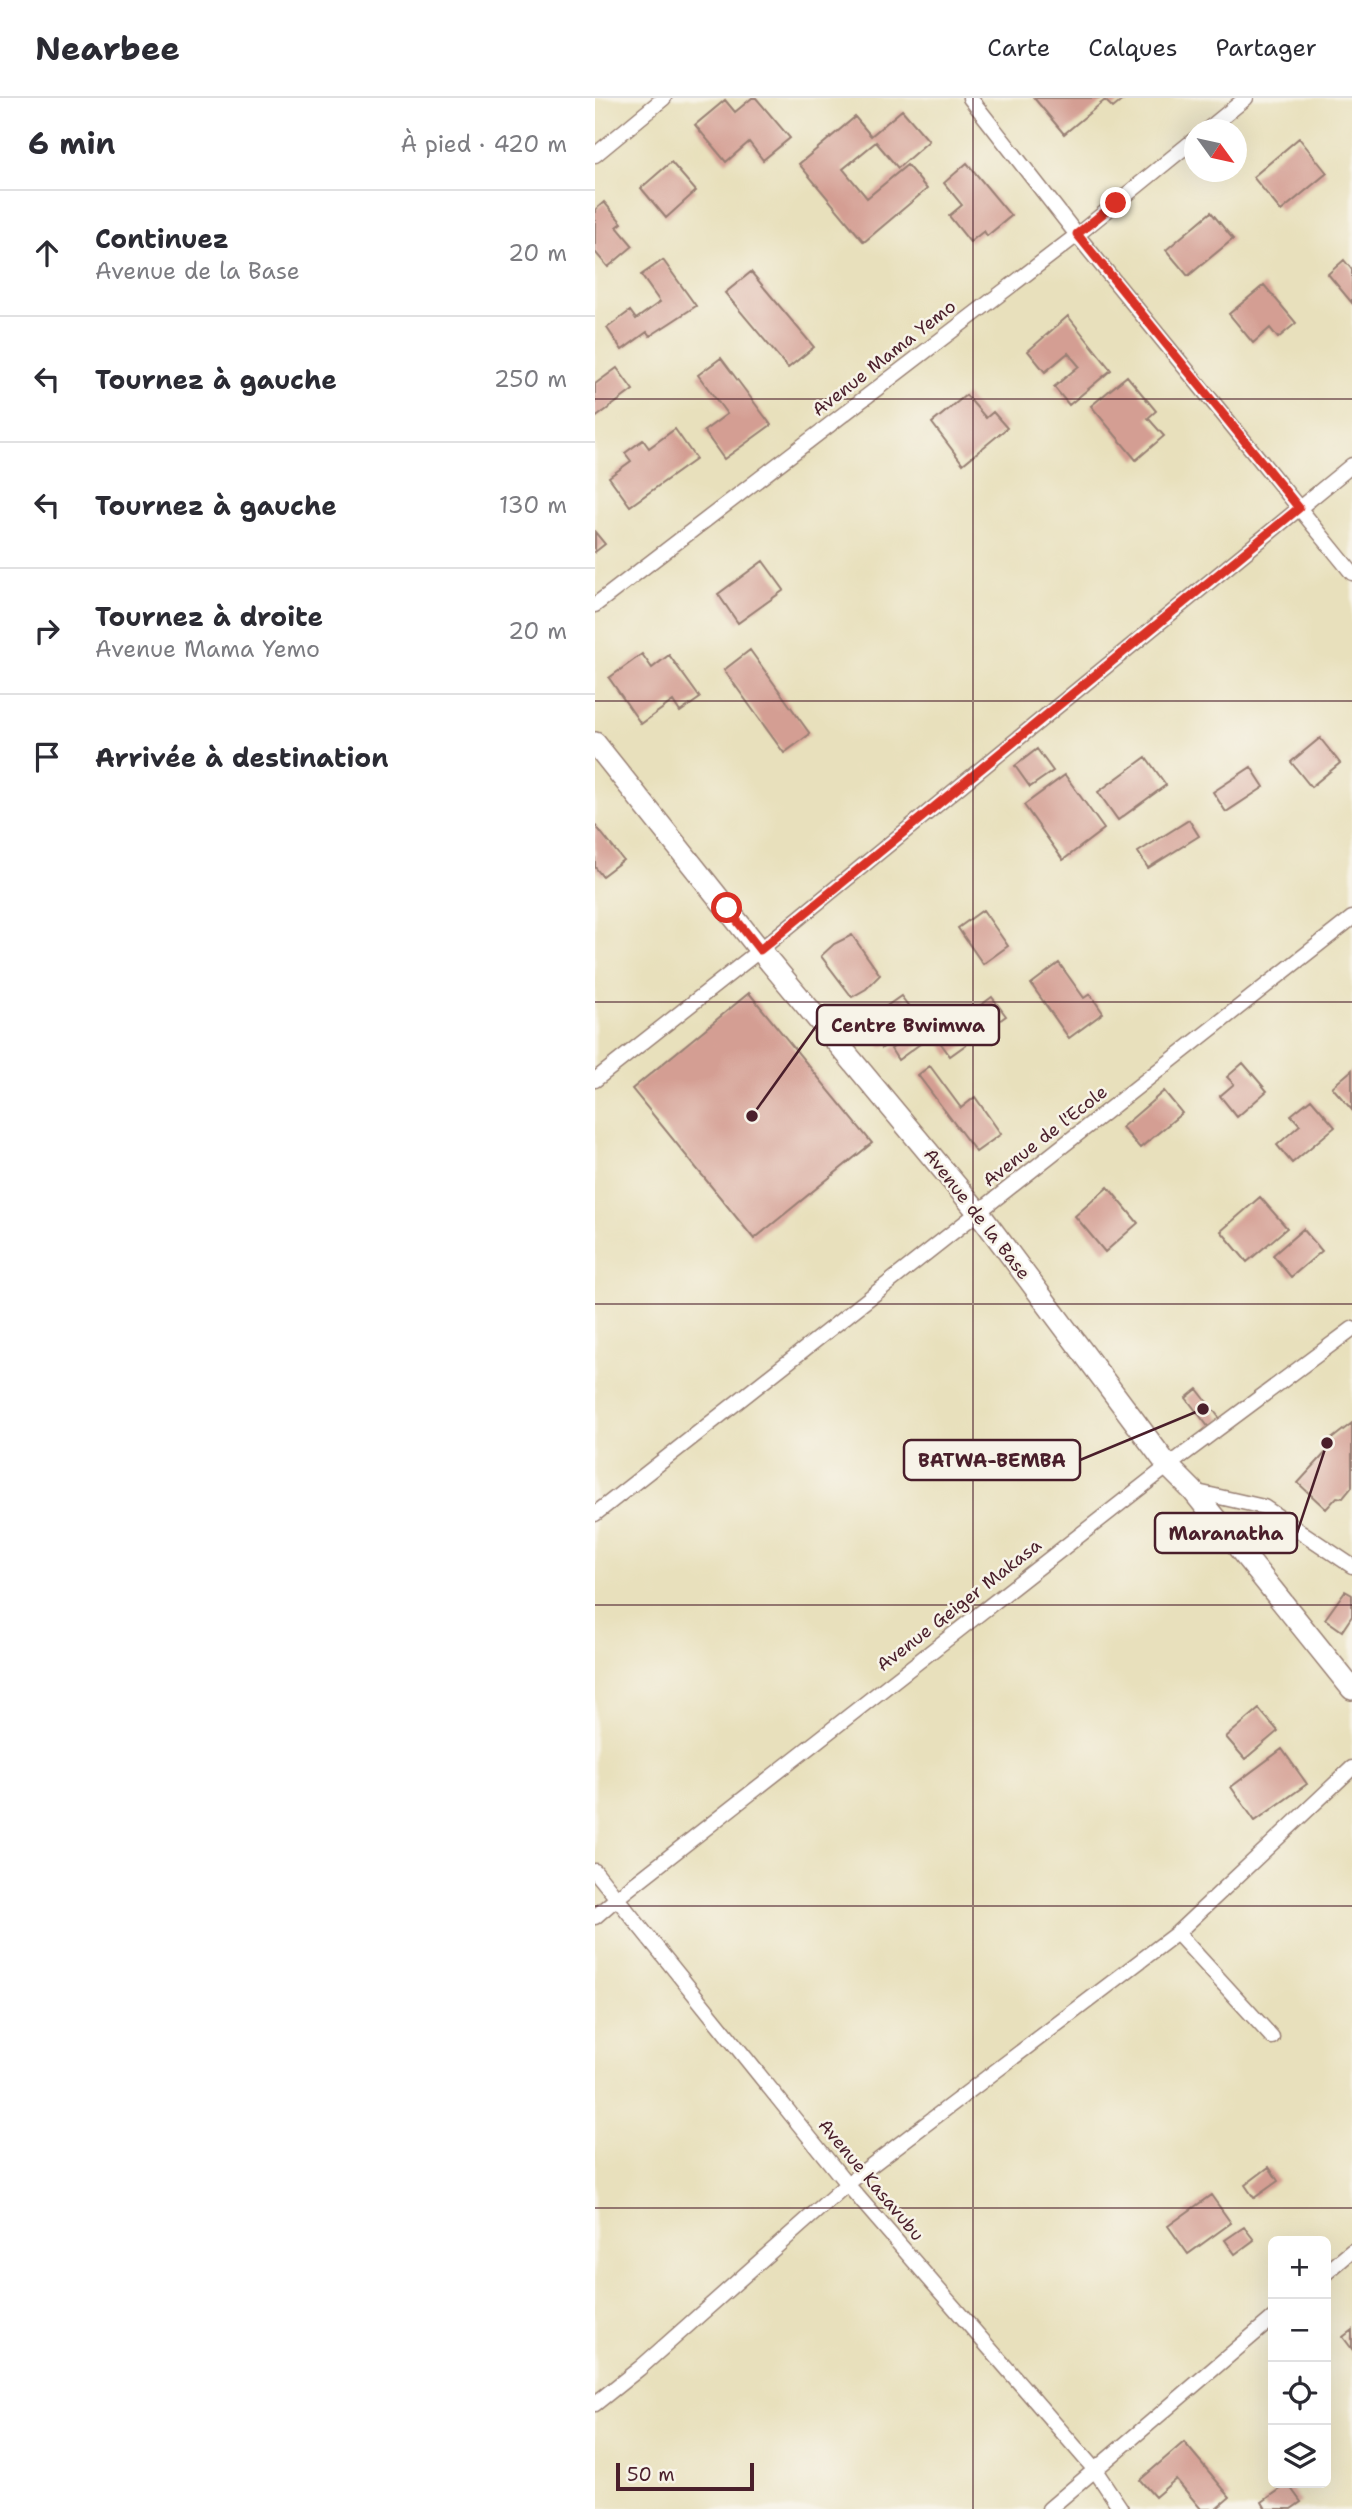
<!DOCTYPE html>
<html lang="fr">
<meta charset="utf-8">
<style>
:root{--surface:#fff;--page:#f7f7f7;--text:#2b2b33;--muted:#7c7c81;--line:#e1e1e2}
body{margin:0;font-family:"Shantell Sans",sans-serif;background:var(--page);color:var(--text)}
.controls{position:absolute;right:21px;bottom:21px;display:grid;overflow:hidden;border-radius:10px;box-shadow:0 7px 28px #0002}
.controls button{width:63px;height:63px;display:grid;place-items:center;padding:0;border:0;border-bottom:2px solid var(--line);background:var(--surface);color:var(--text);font:35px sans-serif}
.compass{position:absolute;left:589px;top:21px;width:63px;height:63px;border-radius:50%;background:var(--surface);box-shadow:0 7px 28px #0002;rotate:123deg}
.scale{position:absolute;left:21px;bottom:18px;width:138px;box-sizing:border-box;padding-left:7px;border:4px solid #4a1f2b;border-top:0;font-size:19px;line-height:24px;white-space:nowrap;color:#4a1f2b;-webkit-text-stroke:5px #f7f3e8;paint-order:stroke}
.stop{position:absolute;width:21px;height:21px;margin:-16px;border:5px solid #d93025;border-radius:50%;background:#fff}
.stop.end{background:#d93025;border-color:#fff;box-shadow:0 2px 7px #0008}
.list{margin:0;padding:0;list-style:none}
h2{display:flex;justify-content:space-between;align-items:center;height:91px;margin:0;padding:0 28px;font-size:30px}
h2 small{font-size:23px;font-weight:400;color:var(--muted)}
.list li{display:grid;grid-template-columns:46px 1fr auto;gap:21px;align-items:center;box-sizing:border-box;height:126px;padding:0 28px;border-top:2px solid var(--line)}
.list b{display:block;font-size:26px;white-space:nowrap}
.list p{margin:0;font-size:23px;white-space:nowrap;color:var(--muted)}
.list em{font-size:23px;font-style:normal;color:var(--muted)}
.icon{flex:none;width:38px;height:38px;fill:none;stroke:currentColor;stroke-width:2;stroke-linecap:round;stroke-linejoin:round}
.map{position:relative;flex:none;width:757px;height:2411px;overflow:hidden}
header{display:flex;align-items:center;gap:42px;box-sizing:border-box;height:98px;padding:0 35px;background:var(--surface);border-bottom:2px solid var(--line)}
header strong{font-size:33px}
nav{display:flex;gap:38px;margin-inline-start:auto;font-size:24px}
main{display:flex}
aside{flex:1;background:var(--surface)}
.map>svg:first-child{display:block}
.building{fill:#d49e93}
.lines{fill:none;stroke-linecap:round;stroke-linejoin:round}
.minor-casing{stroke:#998074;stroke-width:17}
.secondary-casing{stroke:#998074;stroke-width:24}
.minor{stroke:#fff;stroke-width:14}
.secondary{stroke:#fff;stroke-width:21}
.route{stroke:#d93025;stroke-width:9}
.grid{fill:none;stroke:#4a1f2b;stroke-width:2;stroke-opacity:0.55}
.labels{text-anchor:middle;stroke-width:5;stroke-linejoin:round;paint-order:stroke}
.street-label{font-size:18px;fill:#4a1f2b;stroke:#f7f3e8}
.leader{fill:none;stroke:#4a1f2b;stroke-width:2.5}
.callout-dot{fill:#4a1f2b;stroke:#f7f3e8;stroke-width:2.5}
.callout{fill:#f7f3e8;stroke:#4a1f2b;stroke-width:2.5}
.callout-label{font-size:19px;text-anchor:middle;font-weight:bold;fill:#4a1f2b}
</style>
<header>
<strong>Nearbee</strong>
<nav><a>Carte</a><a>Calques</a><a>Partager</a></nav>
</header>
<main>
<aside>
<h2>6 min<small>À pied · 420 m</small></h2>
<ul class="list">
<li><svg class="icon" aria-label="ahead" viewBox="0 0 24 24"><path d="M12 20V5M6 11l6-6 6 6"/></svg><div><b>Continuez</b><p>Avenue de la Base</p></div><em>20 m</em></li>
<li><svg class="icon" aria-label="left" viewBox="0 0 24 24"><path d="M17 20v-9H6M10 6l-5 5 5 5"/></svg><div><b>Tournez à gauche</b></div><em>250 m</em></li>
<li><svg class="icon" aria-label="left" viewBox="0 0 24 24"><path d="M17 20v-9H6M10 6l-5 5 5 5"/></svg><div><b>Tournez à gauche</b></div><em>130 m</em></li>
<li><svg class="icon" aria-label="right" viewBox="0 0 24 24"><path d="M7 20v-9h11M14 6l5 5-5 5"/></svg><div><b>Tournez à droite</b><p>Avenue Mama Yemo</p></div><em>20 m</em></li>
<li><svg class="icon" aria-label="arrive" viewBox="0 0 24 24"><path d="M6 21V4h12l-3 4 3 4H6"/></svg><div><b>Arrivée à destination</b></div></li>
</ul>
</aside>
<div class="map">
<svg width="757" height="2411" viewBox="0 0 757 2411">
<rect width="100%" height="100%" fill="#f7f3e8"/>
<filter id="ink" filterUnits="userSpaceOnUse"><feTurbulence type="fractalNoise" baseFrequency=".0143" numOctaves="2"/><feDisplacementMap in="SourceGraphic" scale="14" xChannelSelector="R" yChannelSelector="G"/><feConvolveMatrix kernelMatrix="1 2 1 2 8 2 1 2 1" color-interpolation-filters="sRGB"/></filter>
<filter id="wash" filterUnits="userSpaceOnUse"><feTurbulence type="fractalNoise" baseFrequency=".00686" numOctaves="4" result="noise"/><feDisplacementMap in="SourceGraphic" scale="28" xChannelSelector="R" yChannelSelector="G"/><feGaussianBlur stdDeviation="1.57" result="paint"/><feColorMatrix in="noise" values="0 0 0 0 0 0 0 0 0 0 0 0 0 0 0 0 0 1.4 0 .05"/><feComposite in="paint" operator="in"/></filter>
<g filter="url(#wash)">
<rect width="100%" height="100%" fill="#e8e0bc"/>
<g id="blocks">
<path class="building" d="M 157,0 L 161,0 L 195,40 L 168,62 L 154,44 L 131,64 L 100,27 L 130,2 L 140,14 Z
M 439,0 L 530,0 L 518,10 L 510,2 L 469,36 Z
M 307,12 L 334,43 L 303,70 L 281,44 L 248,71 L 272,100 L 312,67 L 332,91 L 269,144 L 204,66 L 260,19 L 276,38 Z
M 704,40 L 732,75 L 686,113 L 658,79 Z
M 76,64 L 101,93 L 71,120 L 46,90 Z
M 372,65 L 416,118 L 392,138 L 389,133 L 375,144 L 354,118 L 367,107 L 349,85 Z
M 9,104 L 27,125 L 22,129 L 38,148 L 13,169 L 0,154 L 0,112 Z
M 616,114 L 638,141 L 593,178 L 571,152 Z
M 68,162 L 101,208 L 55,238 L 52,234 L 27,252 L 12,230 L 35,213 L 41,221 L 65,204 L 46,177 Z
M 749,162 L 757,172 L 757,205 L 733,176 Z
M 156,174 L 219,249 L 193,270 L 130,195 Z
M 669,187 L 701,225 L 683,240 L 675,230 L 658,245 L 634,216 Z
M 473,218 L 516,272 L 474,307 L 459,289 L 484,268 L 473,255 L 450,274 L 433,253 Z
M 126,260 L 176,327 L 129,361 L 109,333 L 132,316 L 103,277 Z
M 22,270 L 38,292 L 0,320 L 0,286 Z
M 532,278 L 561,313 L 553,320 L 569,338 L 541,362 L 496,308 Z
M 371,297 L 391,320 L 398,314 L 412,330 L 368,366 L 337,325 Z
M 80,331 L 101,361 L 35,408 L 14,379 L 36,363 L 30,355 L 48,342 L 54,350 Z
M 0,434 L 10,446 L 0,454 Z
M 168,463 L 189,492 L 143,525 L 123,496 Z
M 155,552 L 215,636 L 189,655 L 129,572 Z
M 47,556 L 57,570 L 74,557 L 105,600 L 85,614 L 78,603 L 46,626 L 14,580 Z
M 725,640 L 745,665 L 716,689 L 696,664 Z
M 442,651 L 458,673 L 435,689 L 420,668 Z
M 551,659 L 571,687 L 523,722 L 503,694 Z
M 656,669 L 669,689 L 631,714 L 618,694 Z
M 470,677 L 509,731 L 468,762 L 429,707 Z
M 594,722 L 604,738 L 553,770 L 543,754 Z
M 0,727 L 28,762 L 7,778 L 0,769 Z
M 388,812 L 413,848 L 388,866 L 363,830 Z
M 257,837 L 285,877 L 271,891 L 257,899 L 226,858 L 239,846 Z
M 464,865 L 489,900 L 495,896 L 508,915 L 474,940 L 436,886 Z
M 154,895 L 277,1045 L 159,1141 L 37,991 Z
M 306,898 L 318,914 L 324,910 L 330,919 L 287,950 L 269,924 Z
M 397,899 L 411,918 L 355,958 L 342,940 Z
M 347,913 L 355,924 L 303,962 L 296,951 Z
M 648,965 L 672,993 L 642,1019 L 625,998 L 639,986 L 632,979 Z
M 335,968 L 366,1010 L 380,999 L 406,1036 L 381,1054 L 323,977 Z
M 757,972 L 757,1012 L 737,989 Z
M 569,993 L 587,1015 L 545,1050 L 527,1029 Z
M 716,1001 L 740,1029 L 697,1065 L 682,1047 L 705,1027 L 696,1017 Z
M 513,1089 L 543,1125 L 510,1154 L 480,1118 Z
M 665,1099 L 692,1130 L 652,1164 L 626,1133 Z
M 708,1131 L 727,1153 L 696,1179 L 678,1157 Z
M 602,1291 L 626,1322 L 615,1331 L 591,1300 Z
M 757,1325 L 757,1389 L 748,1400 L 742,1399 L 731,1411 L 703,1385 L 734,1351 L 734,1343 Z
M 750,1493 L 757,1497 L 757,1518 L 747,1533 L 730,1521 Z
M 664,1611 L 683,1633 L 650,1661 L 631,1639 Z
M 687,1651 L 712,1686 L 660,1723 L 636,1689 Z
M 674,2069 L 683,2083 L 659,2100 L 650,2087 Z
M 616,2097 L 636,2125 L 593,2156 L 573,2128 Z
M 649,2129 L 659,2142 L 640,2156 L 630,2142 Z
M 757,2232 L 757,2251 L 748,2239 Z
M 589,2344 L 635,2399 L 621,2411 L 606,2411 L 581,2381 L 560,2399 L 545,2382 Z
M 693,2386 L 706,2404 L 696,2411 L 671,2411 L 667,2404 Z"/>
</g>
</g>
<g filter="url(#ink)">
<use href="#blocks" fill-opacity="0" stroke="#998074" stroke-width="2"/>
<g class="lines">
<g class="minor-casing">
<path id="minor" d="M 375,0 L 482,137 L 757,475
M 612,32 L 651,0
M 0,57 L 69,0
M 0,507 L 482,137 L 600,41
M 0,982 L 165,852 L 757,367
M 598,1393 L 669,1409 L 757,1468
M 0,1416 L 757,820
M 0,1773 L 252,2086 L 500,2372 L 526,2411
M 0,1819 L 23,1799 L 573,1368 L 757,1231
M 582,1835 L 677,1939
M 731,2175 L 757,2153
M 0,2306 L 45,2270 L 252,2086 L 582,1835 L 757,1670
M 454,2411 L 678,2220"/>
</g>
<g class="secondary-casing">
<path id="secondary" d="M 0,645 L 165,852 L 384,1115 L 573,1368 L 598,1393 L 757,1591"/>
</g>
<use href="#minor" class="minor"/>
<use href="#secondary" class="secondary"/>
</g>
</g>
<g class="lines" filter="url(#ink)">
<path class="route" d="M 132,810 L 165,852 L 704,410 L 482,136 L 521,105"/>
</g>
<path class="grid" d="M 378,0 L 378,2411M 0,301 L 757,301M 0,603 L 757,603M 0,904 L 757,904M 0,1206 L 757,1206M 0,1507 L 757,1507M 0,1808 L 757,1808M 0,2110 L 757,2110"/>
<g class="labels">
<g class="street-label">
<text transform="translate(289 260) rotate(-38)" y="6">Avenue Mama Yemo</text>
<text transform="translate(450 1038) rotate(-38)" y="6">Avenue de l'Ecole</text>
<text transform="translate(382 1116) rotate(52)" y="6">Avenue de la Base</text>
<text transform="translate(364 1507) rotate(-38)" y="6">Avenue Geiger Makasa</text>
<text transform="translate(276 2082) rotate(50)" y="6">Avenue Kasavubu</text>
</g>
</g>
<path class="leader" d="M157 1018L222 927M608 1311L485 1362M732 1345L702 1435"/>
<g class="callout-dot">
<circle cx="157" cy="1018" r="7"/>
<circle cx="608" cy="1311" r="7"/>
<circle cx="732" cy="1345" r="7"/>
</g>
<g class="callout">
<rect x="222" y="907" width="182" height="40" rx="7"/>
<rect x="309" y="1342" width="176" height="40" rx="7"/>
<rect x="560" y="1415" width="142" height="40" rx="7"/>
</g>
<g class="callout-label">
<text x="313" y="934">Centre Bwimwa</text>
<text x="397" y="1369">BATWA-BEMBA</text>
<text x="631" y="1442">Maranatha</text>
</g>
</svg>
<div class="controls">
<button>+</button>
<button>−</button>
<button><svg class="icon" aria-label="locate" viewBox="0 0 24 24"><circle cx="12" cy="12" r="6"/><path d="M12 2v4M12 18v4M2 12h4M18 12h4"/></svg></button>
<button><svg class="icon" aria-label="layers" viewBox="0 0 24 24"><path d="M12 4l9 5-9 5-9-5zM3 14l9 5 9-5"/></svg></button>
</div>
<svg class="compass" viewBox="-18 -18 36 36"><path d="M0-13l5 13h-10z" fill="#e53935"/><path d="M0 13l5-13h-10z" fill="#7c7c81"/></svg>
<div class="scale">50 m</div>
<div class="stop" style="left:132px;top:810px"></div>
<div class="stop end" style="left:521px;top:105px"></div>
</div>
</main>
